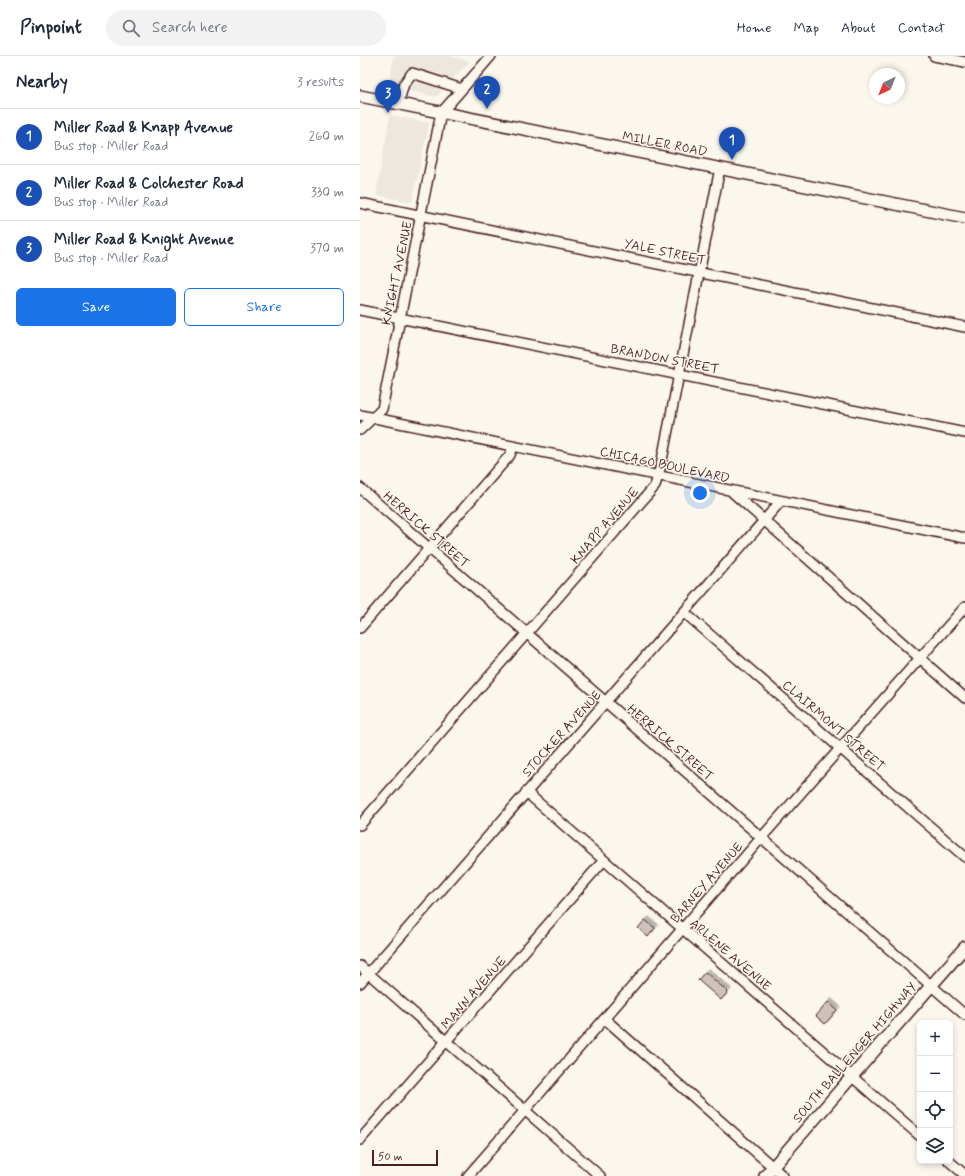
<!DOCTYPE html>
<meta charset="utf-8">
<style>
:root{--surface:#fff;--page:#f2f2f3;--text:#1f2937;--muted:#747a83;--line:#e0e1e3;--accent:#1a73e8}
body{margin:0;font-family:Mynerve,sans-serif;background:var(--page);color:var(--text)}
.controls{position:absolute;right:12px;bottom:12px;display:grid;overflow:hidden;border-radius:6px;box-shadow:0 2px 6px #0003}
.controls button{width:36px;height:36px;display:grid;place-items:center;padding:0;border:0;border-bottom:1px solid var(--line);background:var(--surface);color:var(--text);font:20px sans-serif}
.compass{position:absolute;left:509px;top:12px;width:36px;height:36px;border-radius:50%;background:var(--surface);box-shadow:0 2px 6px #0003;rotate:223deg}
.scale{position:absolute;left:12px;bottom:10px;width:66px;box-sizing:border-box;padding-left:4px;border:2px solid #4a1f2b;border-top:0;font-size:11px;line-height:14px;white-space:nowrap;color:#4a1f2b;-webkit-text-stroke:3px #fbf7ec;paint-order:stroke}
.you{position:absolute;left:340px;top:437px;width:14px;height:14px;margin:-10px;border:3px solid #fff;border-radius:50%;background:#1a73e8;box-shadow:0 0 0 6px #1a73e833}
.badge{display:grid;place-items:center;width:26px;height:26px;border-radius:50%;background:var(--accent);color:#fff;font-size:13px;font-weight:700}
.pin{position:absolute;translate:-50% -33px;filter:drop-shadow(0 1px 2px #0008)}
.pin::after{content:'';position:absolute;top:21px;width:14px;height:12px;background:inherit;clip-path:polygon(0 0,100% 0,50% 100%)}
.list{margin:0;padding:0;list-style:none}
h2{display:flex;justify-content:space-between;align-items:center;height:52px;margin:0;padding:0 16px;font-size:17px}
h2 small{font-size:13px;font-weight:400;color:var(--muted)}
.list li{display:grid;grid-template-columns:26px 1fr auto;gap:12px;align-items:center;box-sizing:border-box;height:56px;padding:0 16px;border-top:1px solid var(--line)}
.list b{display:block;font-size:15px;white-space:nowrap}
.list p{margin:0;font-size:13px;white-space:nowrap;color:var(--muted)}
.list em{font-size:13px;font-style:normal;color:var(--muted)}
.actions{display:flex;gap:8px;padding:12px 16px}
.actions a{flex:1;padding:9px 0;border:1px solid var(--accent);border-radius:6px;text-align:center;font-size:14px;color:var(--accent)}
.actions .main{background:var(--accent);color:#fff}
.icon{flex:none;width:22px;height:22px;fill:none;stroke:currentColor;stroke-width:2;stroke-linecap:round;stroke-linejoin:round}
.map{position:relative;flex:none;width:605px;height:1120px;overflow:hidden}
header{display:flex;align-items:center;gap:24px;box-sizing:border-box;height:56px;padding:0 20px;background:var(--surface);border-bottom:1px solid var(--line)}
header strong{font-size:19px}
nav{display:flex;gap:22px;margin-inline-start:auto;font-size:14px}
.search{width:280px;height:36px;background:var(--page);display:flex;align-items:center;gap:10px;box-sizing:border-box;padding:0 14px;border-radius:22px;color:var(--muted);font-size:15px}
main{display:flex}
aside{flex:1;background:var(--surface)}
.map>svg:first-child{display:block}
.built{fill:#eee7de}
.grass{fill:url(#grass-tufts);stroke:#967b7e}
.building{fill:#cfc2bc;stroke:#4a1f2b;filter:url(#shadow)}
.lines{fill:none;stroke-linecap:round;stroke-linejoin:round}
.minor-casing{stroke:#4a1f2b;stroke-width:12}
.major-casing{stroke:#4a1f2b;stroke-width:14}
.minor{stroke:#fbf7ec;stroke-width:9}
.major{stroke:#fbf7ec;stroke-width:11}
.labels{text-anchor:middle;stroke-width:3;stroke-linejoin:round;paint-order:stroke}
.street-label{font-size:13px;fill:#4a1f2b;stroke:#fbf7ec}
</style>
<header>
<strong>Pinpoint</strong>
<div class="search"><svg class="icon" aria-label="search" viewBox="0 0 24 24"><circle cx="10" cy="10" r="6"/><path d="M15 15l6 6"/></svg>Search here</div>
<nav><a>Home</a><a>Map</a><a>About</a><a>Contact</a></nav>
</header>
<main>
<aside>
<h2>Nearby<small>3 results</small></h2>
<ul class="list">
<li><span class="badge" style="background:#1a4fb4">1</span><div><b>Miller Road &amp; Knapp Avenue</b><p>Bus stop · Miller Road</p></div><em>260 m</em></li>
<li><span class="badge" style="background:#1a4fb4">2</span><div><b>Miller Road &amp; Colchester Road</b><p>Bus stop · Miller Road</p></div><em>330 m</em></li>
<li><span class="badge" style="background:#1a4fb4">3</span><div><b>Miller Road &amp; Knight Avenue</b><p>Bus stop · Miller Road</p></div><em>370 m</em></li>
</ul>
<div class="actions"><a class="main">Save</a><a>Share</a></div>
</aside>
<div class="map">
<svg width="605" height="1120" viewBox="0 0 605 1120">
<defs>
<pattern id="grass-tufts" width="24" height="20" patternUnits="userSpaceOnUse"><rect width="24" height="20" fill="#e2d7d0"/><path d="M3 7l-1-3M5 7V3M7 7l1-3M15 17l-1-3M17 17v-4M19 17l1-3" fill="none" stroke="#c3b8b3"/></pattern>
<filter id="shadow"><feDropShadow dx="3.5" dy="-3.5" stdDeviation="0" flood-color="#0004"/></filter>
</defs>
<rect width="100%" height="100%" fill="#fbf7ec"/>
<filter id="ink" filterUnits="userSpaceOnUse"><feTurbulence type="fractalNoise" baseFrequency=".025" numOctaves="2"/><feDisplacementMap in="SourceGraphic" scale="8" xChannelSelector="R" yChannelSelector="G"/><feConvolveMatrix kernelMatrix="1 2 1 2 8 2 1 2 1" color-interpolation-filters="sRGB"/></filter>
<g filter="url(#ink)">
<path class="built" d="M 34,0 L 90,0 L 110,5 L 76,41 L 29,30 Z
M 30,59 L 69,67 L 52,146 L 16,139 Z"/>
<path class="grass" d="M 505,979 L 508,985 L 492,1003 L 483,1004 Z"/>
<path class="building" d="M 285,864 L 295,872 L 288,881 L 278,872 Z
M 345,916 L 368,936 L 361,944 L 338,924 Z
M 468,946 L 477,954 L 465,968 L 456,960 Z"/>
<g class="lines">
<g class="minor-casing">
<path id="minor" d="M 574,0 L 605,6
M 38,48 L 44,28 L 52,17 L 102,33
M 0,147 L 605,271
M 0,254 L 605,377
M 0,359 L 605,482
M 0,374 L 22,353 L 81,57 L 131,0
M 0,432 L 605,959
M 372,436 L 605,642
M 325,557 L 605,801
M 0,572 L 150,399 L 153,391
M 166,736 L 560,1080
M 0,769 L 295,430 L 301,409 L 360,112
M 0,910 L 240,1120
M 0,927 L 421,445
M 245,963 L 423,1120
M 0,1084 L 244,804
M 589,1105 L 605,1119
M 108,1120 L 402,781 L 605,551"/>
</g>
<g class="major-casing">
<path id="major" d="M 0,40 L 605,162
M 405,1120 L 605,891"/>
</g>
<use href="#minor" class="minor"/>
<use href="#major" class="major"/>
</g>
</g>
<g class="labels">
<g class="street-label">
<text transform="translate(305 87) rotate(11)" y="5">MILLER ROAD</text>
<text transform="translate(305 195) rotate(12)" y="5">YALE STREET</text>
<text transform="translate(36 217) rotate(-78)" y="5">KNIGHT AVENUE</text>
<text transform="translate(305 302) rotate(11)" y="5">BRANDON STREET</text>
<text transform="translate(305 408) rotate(12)" y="5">CHICAGO BOULEVARD</text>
<text transform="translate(244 469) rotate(-49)" y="5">KNAPP AVENUE</text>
<text transform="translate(67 473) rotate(41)" y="5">HERRICK STREET</text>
<text transform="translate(474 669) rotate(41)" y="5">CLAIRMONT STREET</text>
<text transform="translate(201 677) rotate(-48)" y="5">STOCKER AVENUE</text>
<text transform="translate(311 686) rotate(41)" y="5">HERRICK STREET</text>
<text transform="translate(346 826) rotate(-49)" y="5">BARNEY AVENUE</text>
<text transform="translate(371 898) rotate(41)" y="5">ARLENE AVENUE</text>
<text transform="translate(113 936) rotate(-49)" y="5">MANN AVENUE</text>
<text transform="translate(494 996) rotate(-49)" y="5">SOUTH BALLENGER HIGHWAY</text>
</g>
</g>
</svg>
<div class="controls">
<button>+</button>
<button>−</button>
<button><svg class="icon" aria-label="locate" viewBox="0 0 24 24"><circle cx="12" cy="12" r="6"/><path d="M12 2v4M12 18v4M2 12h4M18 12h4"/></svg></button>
<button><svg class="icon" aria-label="layers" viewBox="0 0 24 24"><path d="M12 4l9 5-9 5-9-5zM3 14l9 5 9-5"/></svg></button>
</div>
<svg class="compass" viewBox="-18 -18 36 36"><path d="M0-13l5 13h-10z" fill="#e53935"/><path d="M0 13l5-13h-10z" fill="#747a83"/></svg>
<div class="scale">50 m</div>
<div class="you"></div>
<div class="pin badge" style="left:372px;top:104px;background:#1a4fb4">1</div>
<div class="pin badge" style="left:127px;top:53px;background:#1a4fb4">2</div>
<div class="pin badge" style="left:28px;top:57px;background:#1a4fb4">3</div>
</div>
</main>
